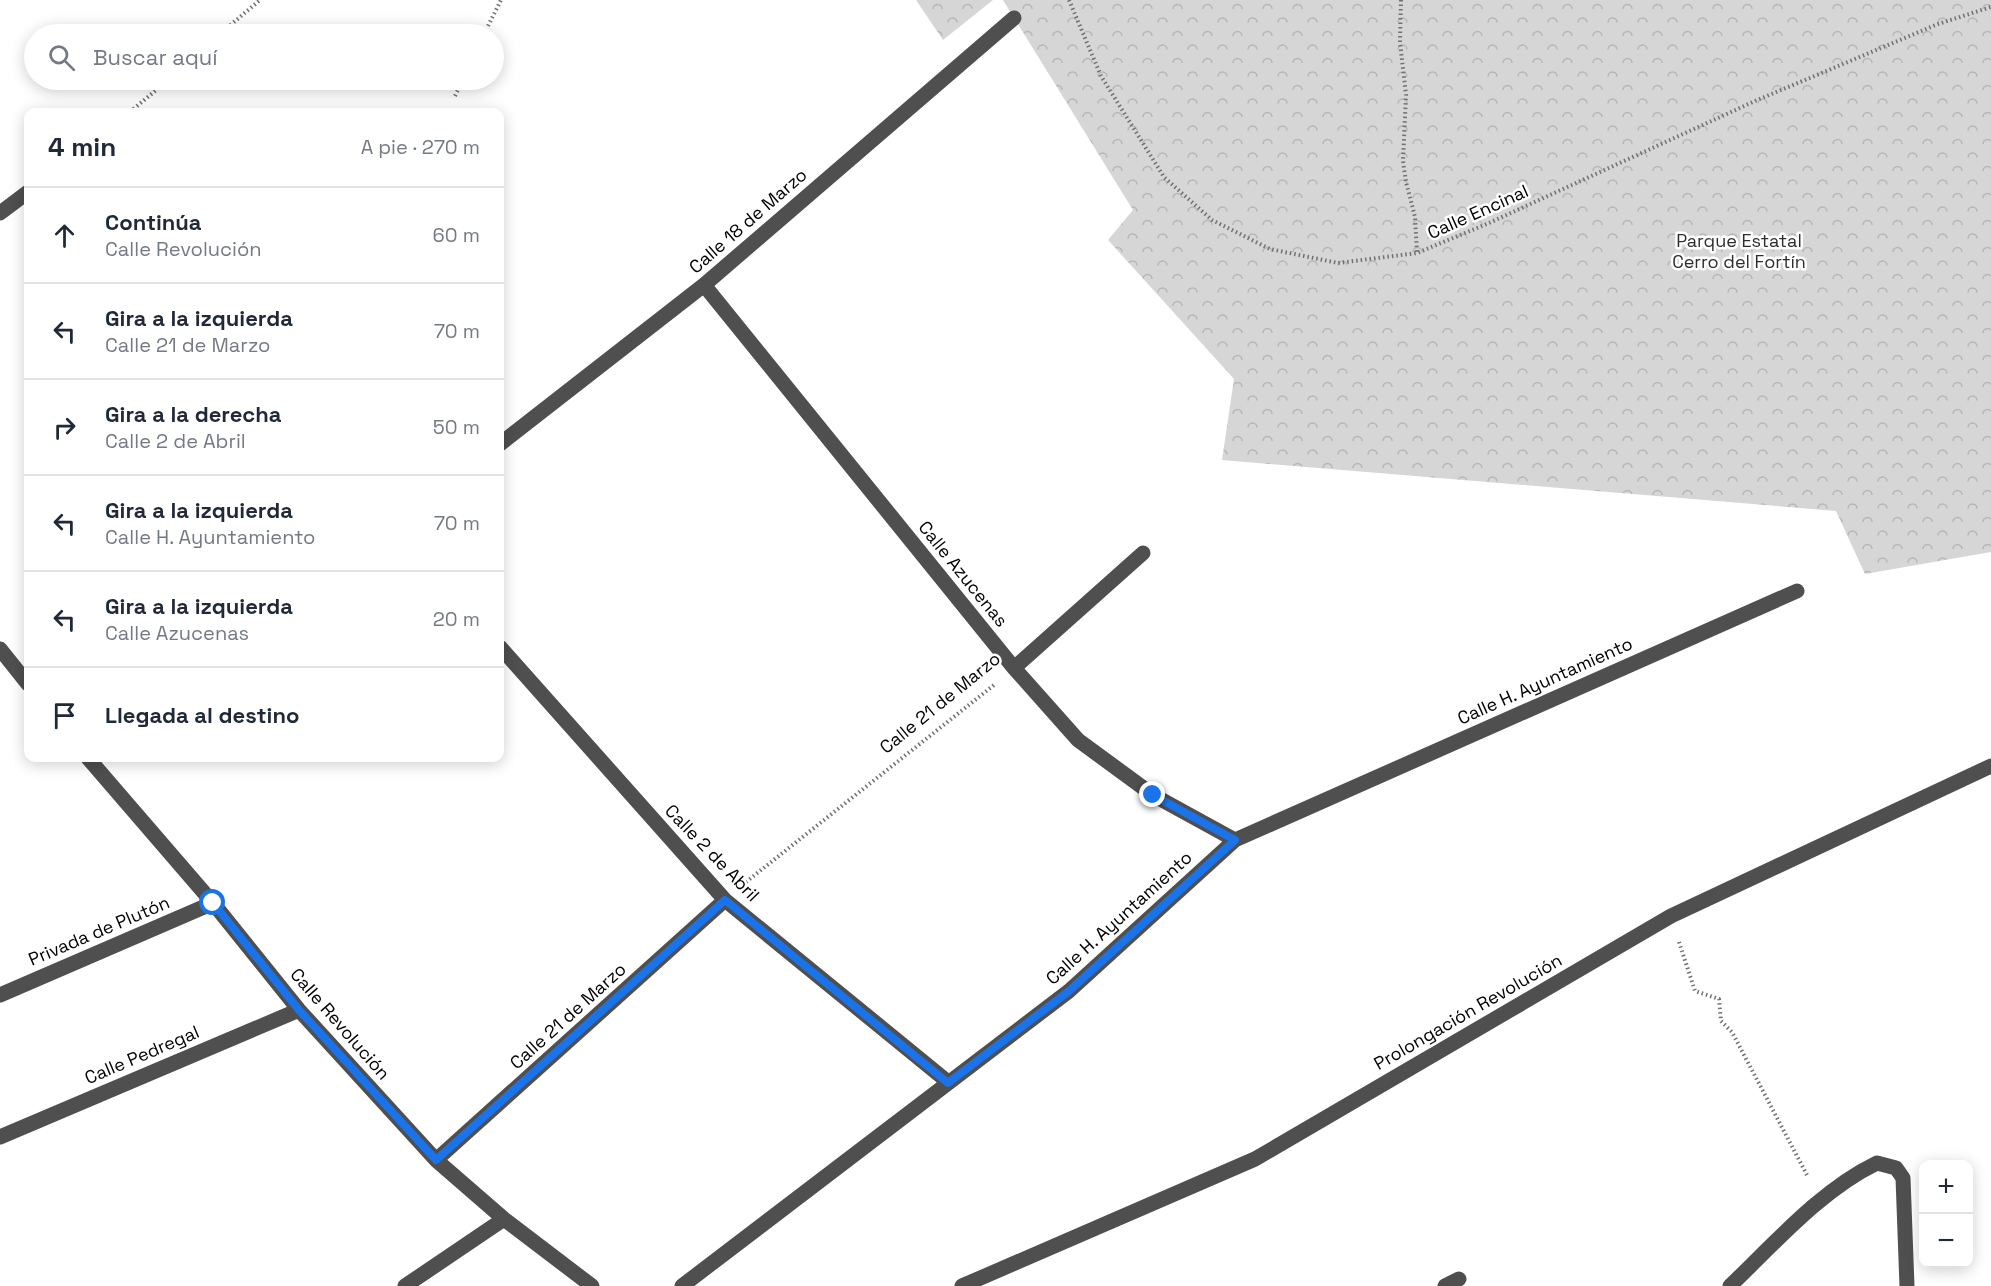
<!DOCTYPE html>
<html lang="es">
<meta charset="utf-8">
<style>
:root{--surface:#fff;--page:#f6f6f7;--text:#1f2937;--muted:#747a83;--line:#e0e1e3}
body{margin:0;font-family:"Space Grotesk",sans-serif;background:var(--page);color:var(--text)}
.controls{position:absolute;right:18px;bottom:18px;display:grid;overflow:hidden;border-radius:12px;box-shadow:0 3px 15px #0003}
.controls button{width:54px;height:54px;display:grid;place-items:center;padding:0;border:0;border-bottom:2px solid var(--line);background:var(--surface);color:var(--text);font:30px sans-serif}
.stop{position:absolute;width:18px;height:18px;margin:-14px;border:4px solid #1a73e8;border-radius:50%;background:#fff}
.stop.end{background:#1a73e8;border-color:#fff;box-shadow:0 2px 6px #0008}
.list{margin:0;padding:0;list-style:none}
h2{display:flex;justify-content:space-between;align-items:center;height:78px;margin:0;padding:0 24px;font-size:26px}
h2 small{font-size:20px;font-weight:400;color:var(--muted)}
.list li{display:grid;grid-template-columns:39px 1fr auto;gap:18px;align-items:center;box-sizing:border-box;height:96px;padding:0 24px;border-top:2px solid var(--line)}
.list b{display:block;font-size:22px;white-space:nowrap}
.list p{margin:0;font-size:20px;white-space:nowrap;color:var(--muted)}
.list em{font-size:20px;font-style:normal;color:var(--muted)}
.icon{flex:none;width:33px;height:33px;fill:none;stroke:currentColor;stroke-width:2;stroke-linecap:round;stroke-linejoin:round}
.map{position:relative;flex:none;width:1991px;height:1286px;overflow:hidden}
.search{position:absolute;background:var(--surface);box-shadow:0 3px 15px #0003;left:24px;top:24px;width:480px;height:66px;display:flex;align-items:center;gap:15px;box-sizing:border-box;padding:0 21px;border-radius:33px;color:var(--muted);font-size:22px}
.panel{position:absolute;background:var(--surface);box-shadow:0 3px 15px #0003;left:24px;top:108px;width:480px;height:654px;border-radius:12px}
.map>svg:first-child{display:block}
.forest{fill:url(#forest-crowns)}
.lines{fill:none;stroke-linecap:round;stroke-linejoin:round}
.path{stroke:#717171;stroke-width:4;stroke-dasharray:1.5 3;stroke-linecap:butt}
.minor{stroke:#4f4f4f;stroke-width:15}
.route{stroke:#1a73e8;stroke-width:8}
.labels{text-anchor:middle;stroke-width:5;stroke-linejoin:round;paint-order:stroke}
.street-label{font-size:18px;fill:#000;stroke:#fff}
.park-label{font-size:18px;fill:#2d2d2d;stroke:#fff}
</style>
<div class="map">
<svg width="1991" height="1286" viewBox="0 0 1991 1286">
<defs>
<pattern id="forest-crowns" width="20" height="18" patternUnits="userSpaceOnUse" patternTransform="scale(1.5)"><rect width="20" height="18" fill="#d6d6d6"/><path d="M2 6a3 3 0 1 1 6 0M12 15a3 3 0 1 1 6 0" fill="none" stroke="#b6b6b6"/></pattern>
</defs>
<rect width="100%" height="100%" fill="#fff"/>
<path class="forest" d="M 916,0 L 993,0 L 943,40 Z
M 1003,0 L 1991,0 L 1991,552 L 1865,574 L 1836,511 L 1222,460 L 1234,379 L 1108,240 L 1133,210 Z"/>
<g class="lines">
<path class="path" d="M 1069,0 L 1101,76 L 1164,177 L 1212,220 L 1270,249 L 1338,263 L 1417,253 L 1489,223 L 1755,101 L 1938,24 L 1991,7
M 1401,0 L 1400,42 L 1406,95 L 1403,161 L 1406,182 L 1415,217 L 1417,253
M 220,34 L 260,0
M 484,34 L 501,0
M 455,96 L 463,80
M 130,112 L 168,80
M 746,882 L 994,685
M 1679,942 L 1695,991 L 1719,999 L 1721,1021 L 1732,1032 L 1808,1177"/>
<path class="minor" d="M 0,213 L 28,192
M 704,285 L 1014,668 L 1078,740 L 1153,795 L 1235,840
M 500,444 L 704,285 L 1014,18
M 500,647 L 725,900 L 948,1082
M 0,649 L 28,684
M 1014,668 L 1143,553
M 88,758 L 213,903 L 299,1010 L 436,1160 L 504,1219 L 592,1286
M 0,995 L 213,903
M 0,1137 L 299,1010
M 436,1160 L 725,900
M 405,1286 L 504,1219
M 682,1286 L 1069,991 L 1235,840 L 1797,591
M 962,1286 L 1255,1159 L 1671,916 L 1991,766
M 1445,1286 L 1459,1279
M 1730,1286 C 1775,1243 1821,1190 1877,1163 L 1896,1168 L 1903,1178 L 1907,1286"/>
</g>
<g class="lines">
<path class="route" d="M 213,903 L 299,1010 L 436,1160 L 725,900 L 948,1083 L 1069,991 L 1235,840 L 1153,795"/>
</g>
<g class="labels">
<g class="street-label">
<text transform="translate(1478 212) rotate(-24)" y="6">Calle Encinal</text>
<text transform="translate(748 221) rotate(-41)" y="6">Calle 18 de Marzo</text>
<text transform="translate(963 574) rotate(51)" y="6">Calle Azucenas</text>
<text transform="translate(1545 681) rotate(-24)" y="6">Calle H. Ayuntamiento</text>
<text transform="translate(940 703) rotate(-39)" y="6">Calle 21 de Marzo</text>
<text transform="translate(712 853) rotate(46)" y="6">Calle 2 de Abril</text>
<text transform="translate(1119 918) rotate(-42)" y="6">Calle H. Ayuntamiento</text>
<text transform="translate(99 931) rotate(-23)" y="6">Privada de Plutón</text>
<text transform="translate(1468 1012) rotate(-30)" y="6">Prolongación Revolución</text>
<text transform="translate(568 1016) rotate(-42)" y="6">Calle 21 de Marzo</text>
<text transform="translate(340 1024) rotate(49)" y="6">Calle Revolución</text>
<text transform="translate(142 1055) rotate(-23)" y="6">Calle Pedregal</text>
</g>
<g class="park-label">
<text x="1739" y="247">Parque Estatal<tspan x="1739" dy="21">Cerro del Fortín</tspan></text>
</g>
</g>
</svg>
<div class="controls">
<button>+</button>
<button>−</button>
</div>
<div class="stop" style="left:213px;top:903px"></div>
<div class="stop end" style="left:1153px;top:795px"></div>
<div class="search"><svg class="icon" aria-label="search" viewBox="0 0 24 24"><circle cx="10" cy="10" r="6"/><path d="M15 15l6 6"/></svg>Buscar aquí</div>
<section class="panel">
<h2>4 min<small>A pie · 270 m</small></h2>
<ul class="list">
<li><svg class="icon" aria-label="ahead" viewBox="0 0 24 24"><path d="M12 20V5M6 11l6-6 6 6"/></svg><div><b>Continúa</b><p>Calle Revolución</p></div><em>60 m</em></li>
<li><svg class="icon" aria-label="left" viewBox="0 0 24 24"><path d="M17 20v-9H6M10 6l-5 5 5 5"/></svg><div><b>Gira a la izquierda</b><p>Calle 21 de Marzo</p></div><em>70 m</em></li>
<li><svg class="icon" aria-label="right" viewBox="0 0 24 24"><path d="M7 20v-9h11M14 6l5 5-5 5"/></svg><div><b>Gira a la derecha</b><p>Calle 2 de Abril</p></div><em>50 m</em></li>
<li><svg class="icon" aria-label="left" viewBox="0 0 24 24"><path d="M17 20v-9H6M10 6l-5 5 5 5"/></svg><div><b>Gira a la izquierda</b><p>Calle H. Ayuntamiento</p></div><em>70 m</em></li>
<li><svg class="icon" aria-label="left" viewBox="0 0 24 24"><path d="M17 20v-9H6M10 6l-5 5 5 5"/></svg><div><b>Gira a la izquierda</b><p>Calle Azucenas</p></div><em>20 m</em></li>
<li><svg class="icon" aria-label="arrive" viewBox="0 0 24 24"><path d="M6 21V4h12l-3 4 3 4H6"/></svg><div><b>Llegada al destino</b></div></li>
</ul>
</section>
</div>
